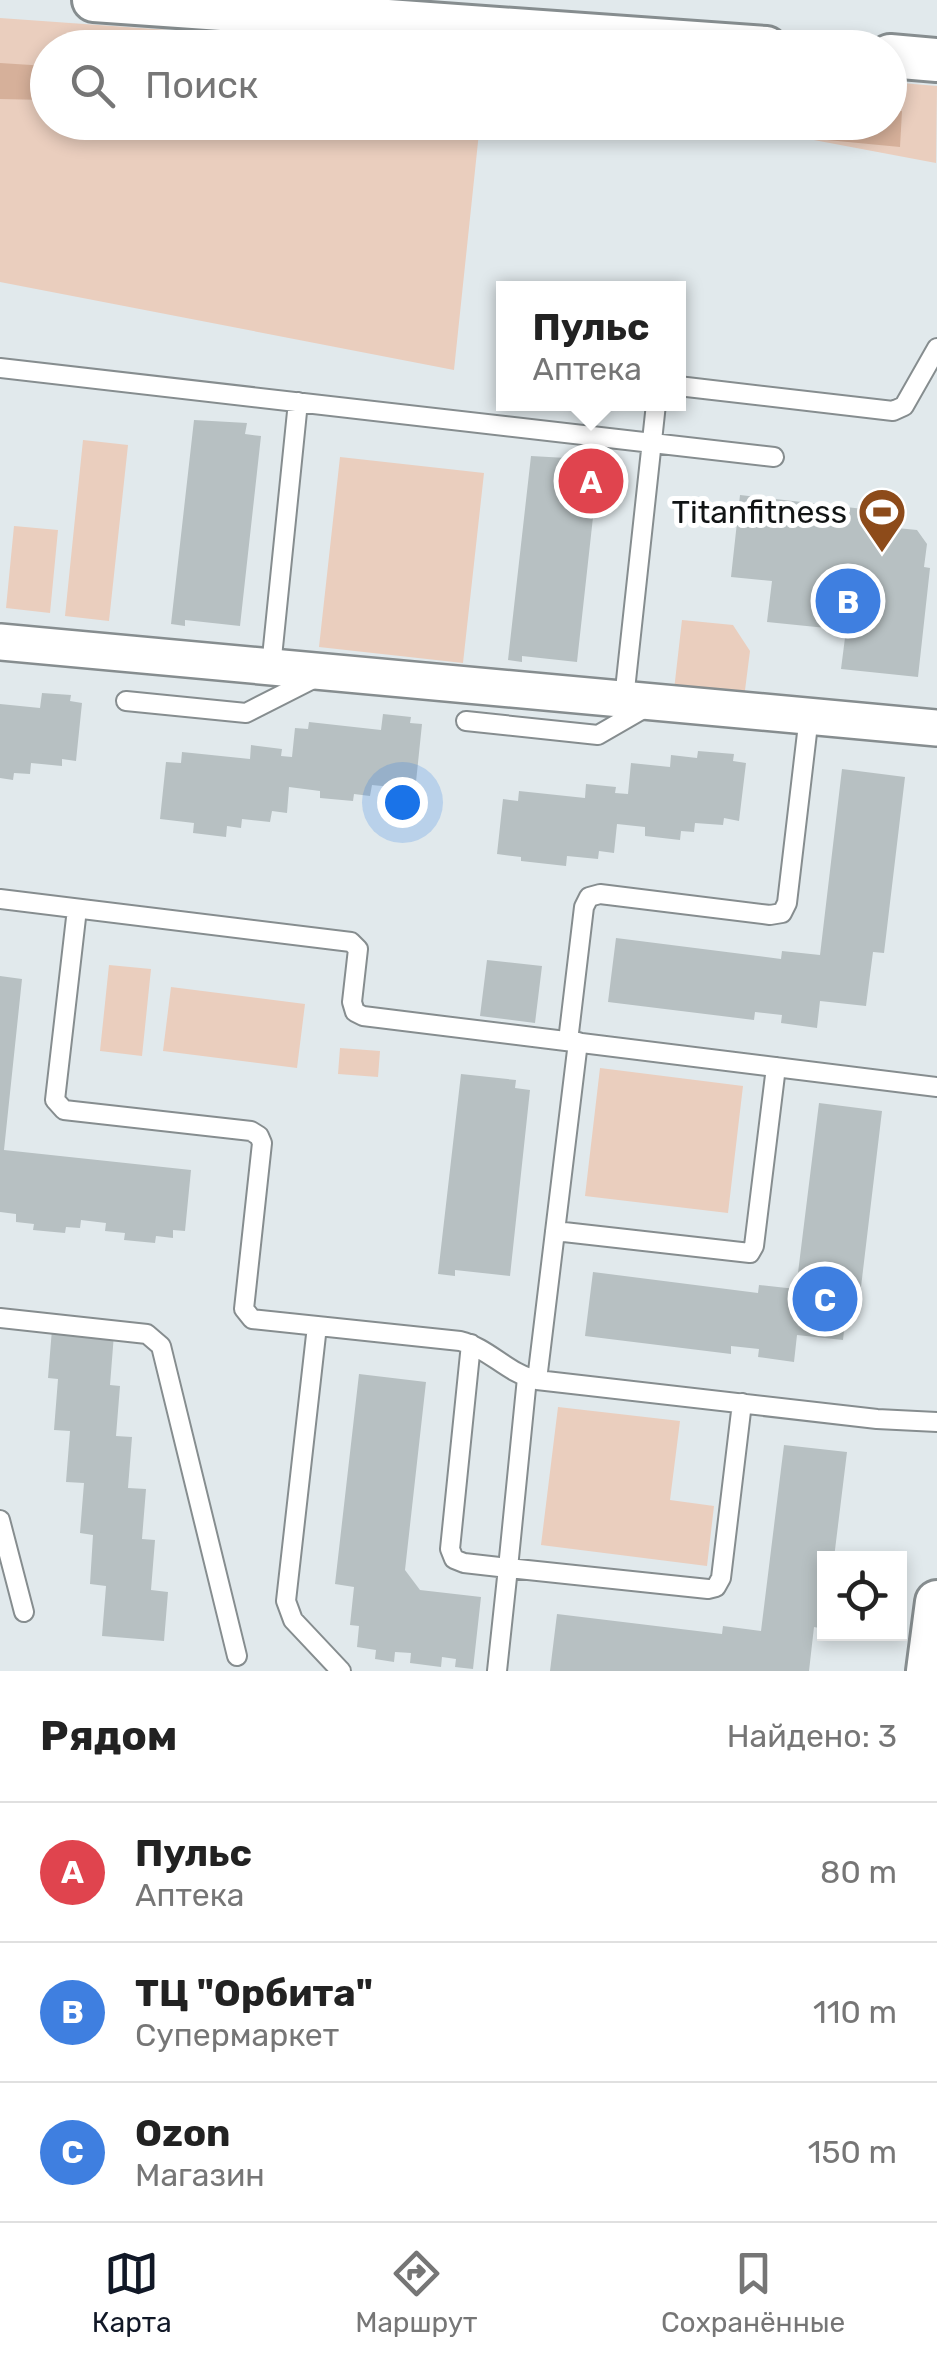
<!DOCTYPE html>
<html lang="ru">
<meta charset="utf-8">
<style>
:root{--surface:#fff;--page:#f6f6f6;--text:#222;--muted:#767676;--line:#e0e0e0;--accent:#111827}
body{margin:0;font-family:Rubik,sans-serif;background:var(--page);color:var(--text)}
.controls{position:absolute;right:30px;bottom:30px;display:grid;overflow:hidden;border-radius:0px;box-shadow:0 5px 15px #0003}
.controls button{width:90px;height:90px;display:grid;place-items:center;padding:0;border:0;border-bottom:2px solid var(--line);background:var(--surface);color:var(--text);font:50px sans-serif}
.you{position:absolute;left:402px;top:802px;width:35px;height:35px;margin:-25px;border:8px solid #fff;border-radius:50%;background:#1a73e8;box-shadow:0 0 0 15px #1a73e833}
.badge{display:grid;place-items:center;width:65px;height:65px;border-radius:50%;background:var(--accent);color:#fff;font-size:32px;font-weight:700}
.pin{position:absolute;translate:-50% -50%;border:5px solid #fff;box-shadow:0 2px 10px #0006}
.popup{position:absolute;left:496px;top:281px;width:190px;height:130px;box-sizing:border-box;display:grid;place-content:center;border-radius:0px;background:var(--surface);filter:drop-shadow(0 2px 8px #0005);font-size:32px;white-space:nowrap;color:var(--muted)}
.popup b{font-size:38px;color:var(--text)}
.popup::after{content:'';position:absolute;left:50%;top:100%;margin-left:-20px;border:20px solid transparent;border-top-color:var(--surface)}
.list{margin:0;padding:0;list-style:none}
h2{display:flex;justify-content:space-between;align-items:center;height:130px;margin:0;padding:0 40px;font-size:42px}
h2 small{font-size:32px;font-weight:400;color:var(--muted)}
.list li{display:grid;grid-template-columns:65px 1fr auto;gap:30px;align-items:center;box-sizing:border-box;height:140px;padding:0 40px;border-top:2px solid var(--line)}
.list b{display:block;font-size:38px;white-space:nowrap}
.list p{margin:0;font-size:32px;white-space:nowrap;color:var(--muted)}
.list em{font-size:32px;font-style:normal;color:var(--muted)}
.icon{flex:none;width:55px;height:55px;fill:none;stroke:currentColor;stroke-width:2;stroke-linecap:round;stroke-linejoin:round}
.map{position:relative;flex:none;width:937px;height:1671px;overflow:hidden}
.search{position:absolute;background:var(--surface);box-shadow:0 5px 15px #0003;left:30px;right:30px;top:30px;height:110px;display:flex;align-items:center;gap:25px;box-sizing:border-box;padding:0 35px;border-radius:55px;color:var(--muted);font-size:38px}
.sheet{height:550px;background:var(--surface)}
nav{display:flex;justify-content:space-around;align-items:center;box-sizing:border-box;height:140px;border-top:2px solid var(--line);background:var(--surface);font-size:28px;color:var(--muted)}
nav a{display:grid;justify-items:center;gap:5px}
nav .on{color:var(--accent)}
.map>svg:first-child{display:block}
.green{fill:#eacebe}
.forest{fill:#d6b09a}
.building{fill:#b7c0c2}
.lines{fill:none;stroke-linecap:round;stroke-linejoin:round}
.service-casing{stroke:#868d8f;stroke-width:22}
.minor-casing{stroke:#868d8f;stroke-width:40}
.tertiary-casing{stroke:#868d8f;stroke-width:48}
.service{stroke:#fff;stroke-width:18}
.minor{stroke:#fff;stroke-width:35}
.tertiary{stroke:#fff;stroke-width:42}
.labels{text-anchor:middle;stroke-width:10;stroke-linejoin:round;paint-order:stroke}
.poi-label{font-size:32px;fill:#111415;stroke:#fff;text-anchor:end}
</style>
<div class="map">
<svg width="937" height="1671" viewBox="0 0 937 1671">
<rect width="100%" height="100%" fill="#e1e9ec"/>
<path class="green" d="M 0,18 L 409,47 L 48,48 L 48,122 L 480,123 L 454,370 L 0,282 Z
M 890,82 L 937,86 L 936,163 L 724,123 L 890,122 Z
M 83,440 L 128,445 L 109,621 L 65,616 Z
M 340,457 L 484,473 L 463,663 L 319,647 Z
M 14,526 L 58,530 L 50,613 L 6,608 Z
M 682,620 L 733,625 L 750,651 L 744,698 L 674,690 Z
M 109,965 L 151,969 L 142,1056 L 100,1051 Z
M 171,987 L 305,1004 L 297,1068 L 163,1051 Z
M 340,1048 L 380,1051 L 378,1077 L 338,1074 Z
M 600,1068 L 743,1086 L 728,1213 L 585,1196 Z
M 558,1407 L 680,1421 L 670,1500 L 714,1506 L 707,1566 L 541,1545 Z"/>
<path class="forest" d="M 0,63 L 47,66 L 47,100 L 0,99 Z
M 890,110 L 902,111 L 900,147 L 650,123 L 890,122 Z"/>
<path class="building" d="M 194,420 L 247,423 L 245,434 L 261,436 L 240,626 L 185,620 L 185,626 L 171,624 Z
M 531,456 L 584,459 L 582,470 L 598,472 L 577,662 L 522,656 L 522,662 L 508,660 Z
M 740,495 L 899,513 L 897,528 L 917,530 L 927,544 L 924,567 L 930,568 L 918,677 L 841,669 L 846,630 L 767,622 L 772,581 L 731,577 Z
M 42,693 L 71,695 L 70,701 L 82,703 L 76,761 L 62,759 L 62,766 L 31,763 L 30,774 L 14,773 L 13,780 L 0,778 L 0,704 L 40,708 Z
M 383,714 L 411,717 L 410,723 L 422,724 L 416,782 L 403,781 L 402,788 L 372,785 L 370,796 L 354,794 L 353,801 L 320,798 L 320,791 L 289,787 L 287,813 L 272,811 L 270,822 L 242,819 L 241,828 L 227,826 L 226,837 L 193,833 L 194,823 L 160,819 L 166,762 L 181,763 L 182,752 L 250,759 L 251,745 L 282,749 L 281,756 L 292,757 L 295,728 L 308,729 L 309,722 L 381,730 Z
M 698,751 L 734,754 L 733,761 L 746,763 L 739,821 L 724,818 L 723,825 L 695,823 L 694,832 L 681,831 L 680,840 L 645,836 L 645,827 L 617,824 L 614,853 L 599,851 L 598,859 L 567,856 L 566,866 L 521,861 L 521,857 L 497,854 L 503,799 L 518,801 L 519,791 L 585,798 L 586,784 L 616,787 L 615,793 L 628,794 L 631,763 L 670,767 L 671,755 L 697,758 Z
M 842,769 L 905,777 L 884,953 L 873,952 L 866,1006 L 820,1001 L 817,1028 L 781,1023 L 782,1015 L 755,1012 L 754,1020 L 608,1002 L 616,938 L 781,959 L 782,951 L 820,955 Z
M 487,960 L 542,966 L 535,1023 L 480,1016 Z
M 0,976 L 22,979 L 4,1150 L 191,1170 L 185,1231 L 173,1230 L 173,1238 L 156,1236 L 155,1243 L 124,1240 L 125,1233 L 105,1231 L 106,1223 L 81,1220 L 80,1228 L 66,1227 L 65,1233 L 33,1230 L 34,1224 L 16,1222 L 16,1214 L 0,1212 Z
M 461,1074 L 516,1080 L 515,1088 L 530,1090 L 510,1276 L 455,1270 L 455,1276 L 438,1274 Z
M 819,1103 L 882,1111 L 861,1287 L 849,1286 L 843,1340 L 797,1335 L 794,1362 L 758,1357 L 759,1349 L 731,1346 L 731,1354 L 585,1336 L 593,1272 L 758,1293 L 759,1285 L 796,1289 Z
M 52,1329 L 114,1334 L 110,1385 L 120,1386 L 116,1436 L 132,1437 L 128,1488 L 146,1489 L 142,1539 L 155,1540 L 151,1590 L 168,1592 L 164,1641 L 102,1636 L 106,1586 L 90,1584 L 93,1535 L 80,1533 L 84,1483 L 66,1482 L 70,1431 L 54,1430 L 58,1379 L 48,1378 Z
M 359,1374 L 426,1382 L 405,1570 L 420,1590 L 481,1597 L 473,1669 L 455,1667 L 456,1659 L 442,1657 L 441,1667 L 410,1663 L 411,1653 L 395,1652 L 394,1662 L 375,1659 L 376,1650 L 357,1647 L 359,1626 L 350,1625 L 354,1587 L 335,1584 Z
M 784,1445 L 847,1452 L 834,1558 L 824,1558 L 824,1629 L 814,1627 L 809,1671 L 550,1671 L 557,1614 L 722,1634 L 723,1626 L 761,1631 Z"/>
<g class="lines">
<g class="service-casing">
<path id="service" d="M 0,368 L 774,457
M 678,386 L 893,411 L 904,406 L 937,348
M 271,667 L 298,402
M 624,699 L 656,404
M 126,701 L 246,713 L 317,677
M 466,721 L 598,735 L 650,705
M 0,899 L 351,942 L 358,949 L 352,1002 L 355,1012 L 363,1016 L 937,1087
M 77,909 L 55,1100 L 64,1110 L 251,1131 L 259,1136 L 262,1143 L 244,1309 L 252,1319 L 460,1341 C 489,1348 508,1374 537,1380 L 877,1419 L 937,1422
M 568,1041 L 584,907 L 589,897 L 600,894 L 770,915 L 782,913 L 787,903 L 809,716
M 555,1231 L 750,1253 L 754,1246 L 776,1067
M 0,1318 L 147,1334 L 161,1346 L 237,1656
M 317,1326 L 286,1601 L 293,1620 L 341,1671
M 471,1344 L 450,1549 L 454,1559 L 464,1563 L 508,1568 L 527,1378
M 537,1380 L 578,1042
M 0,1520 L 24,1612
M 497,1671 L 508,1568 L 708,1589 L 716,1587 L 721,1578 L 742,1403"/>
</g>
<g class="minor-casing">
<path id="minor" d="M 0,642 L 937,728"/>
</g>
<g class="tertiary-casing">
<path id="tertiary" d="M 94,0 L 766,48
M 890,56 L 937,60
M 928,1671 L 937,1602"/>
</g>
<use href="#service" class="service"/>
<use href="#minor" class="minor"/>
<use href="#tertiary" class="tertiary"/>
</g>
<defs>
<g id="stadium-pin" transform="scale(2.5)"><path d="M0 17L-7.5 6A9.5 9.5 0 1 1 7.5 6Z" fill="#8d4b1a" stroke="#fff"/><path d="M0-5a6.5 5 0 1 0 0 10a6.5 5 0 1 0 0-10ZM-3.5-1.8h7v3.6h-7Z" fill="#fff"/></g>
</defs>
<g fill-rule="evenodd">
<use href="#stadium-pin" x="882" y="512"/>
</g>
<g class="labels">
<g class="poi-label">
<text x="847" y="523">Titanfitness</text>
</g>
</g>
</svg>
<div class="controls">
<button><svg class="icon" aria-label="locate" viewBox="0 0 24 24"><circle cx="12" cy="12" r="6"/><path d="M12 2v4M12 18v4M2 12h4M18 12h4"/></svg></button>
</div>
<div class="you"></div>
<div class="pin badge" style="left:591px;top:481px;background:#e0444e">A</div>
<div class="popup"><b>Пульс</b>Аптека</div>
<div class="pin badge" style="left:848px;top:601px;background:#3f7fe0">B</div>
<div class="pin badge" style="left:825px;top:1299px;background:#3f7fe0">C</div>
<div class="search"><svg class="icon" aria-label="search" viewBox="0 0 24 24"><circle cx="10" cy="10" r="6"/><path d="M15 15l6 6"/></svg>Поиск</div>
</div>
<section class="sheet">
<h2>Рядом<small>Найдено: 3</small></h2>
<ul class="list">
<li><span class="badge" style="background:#e0444e">A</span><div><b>Пульс</b><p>Аптека</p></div><em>80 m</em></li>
<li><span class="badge" style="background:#3f7fe0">B</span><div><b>ТЦ &quot;Орбита&quot;</b><p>Супермаркет</p></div><em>110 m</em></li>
<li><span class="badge" style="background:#3f7fe0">C</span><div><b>Ozon</b><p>Магазин</p></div><em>150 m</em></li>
</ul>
</section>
<nav>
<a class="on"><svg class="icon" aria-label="map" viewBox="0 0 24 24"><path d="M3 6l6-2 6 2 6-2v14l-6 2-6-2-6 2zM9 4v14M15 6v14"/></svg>Карта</a>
<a><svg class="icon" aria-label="directions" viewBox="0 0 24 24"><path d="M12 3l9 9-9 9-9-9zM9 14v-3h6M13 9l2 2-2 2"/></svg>Маршрут</a>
<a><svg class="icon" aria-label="saved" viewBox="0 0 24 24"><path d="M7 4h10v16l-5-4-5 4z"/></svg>Сохранённые</a>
</nav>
